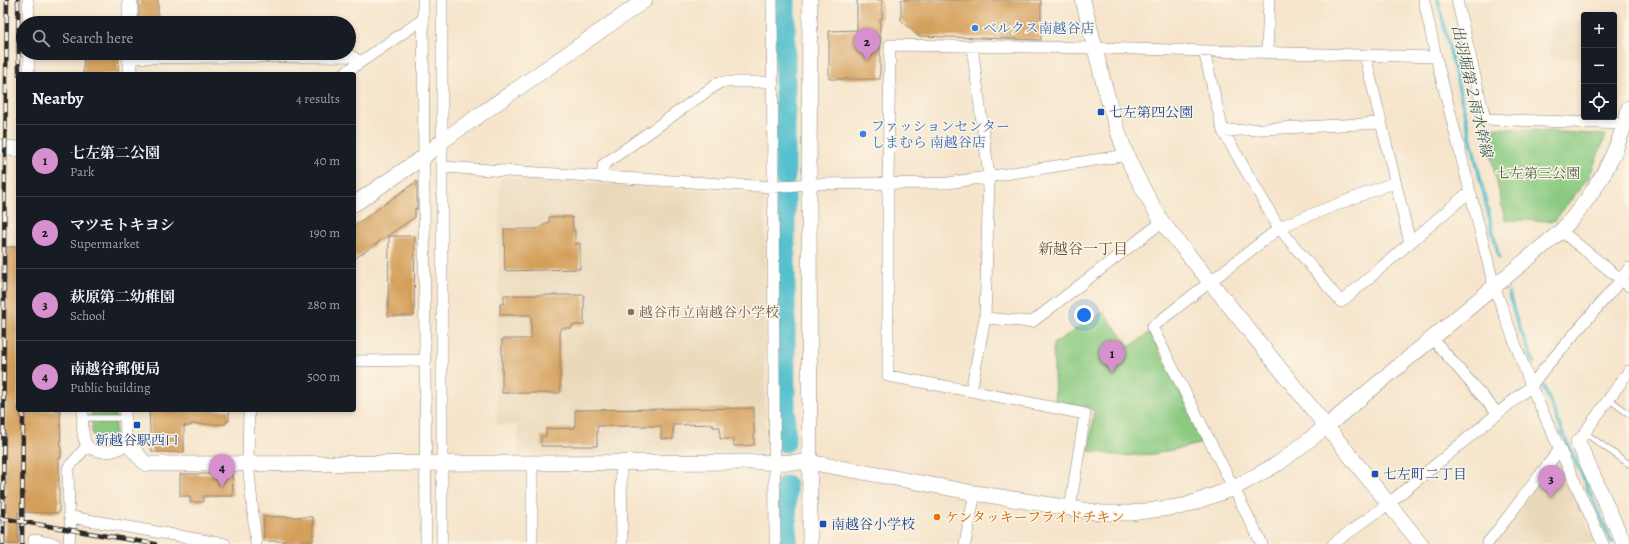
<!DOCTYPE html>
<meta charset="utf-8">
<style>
:root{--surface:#171b24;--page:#20242c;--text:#f1f3f6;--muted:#9ea1a6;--line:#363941;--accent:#d690ce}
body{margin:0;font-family:Alegreya,"Noto Serif JP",serif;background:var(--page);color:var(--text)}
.controls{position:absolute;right:12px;top:12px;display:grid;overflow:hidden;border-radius:4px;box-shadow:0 2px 6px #0003}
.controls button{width:36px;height:36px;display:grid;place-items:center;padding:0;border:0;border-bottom:1px solid var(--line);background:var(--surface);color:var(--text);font:20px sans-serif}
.you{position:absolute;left:1084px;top:315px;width:14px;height:14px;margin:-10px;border:3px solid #fff;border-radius:50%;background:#1a73e8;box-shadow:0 0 0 6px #1a73e833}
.badge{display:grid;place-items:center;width:26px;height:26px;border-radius:50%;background:var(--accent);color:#111;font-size:13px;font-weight:700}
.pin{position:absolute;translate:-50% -33px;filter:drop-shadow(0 1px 2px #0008)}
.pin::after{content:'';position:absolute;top:21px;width:14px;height:12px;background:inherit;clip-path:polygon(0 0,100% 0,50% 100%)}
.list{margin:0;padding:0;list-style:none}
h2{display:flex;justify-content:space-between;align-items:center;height:52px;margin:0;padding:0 16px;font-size:17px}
h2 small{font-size:13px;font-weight:400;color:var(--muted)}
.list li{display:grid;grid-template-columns:26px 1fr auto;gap:12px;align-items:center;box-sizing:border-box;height:72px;padding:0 16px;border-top:1px solid var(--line)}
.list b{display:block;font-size:15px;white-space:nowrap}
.list p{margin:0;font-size:13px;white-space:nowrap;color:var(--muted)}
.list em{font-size:13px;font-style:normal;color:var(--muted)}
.icon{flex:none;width:22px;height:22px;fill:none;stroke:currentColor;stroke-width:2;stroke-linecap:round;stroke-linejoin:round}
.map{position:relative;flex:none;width:1629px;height:544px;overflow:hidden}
.search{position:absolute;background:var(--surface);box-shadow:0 2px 6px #0003;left:16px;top:16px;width:340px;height:44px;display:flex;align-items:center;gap:10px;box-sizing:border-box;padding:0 14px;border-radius:22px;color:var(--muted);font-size:15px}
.panel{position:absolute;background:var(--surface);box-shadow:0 2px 6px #0003;left:16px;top:72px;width:340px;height:340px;border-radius:4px}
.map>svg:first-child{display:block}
.built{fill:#ead8ba}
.green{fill:#8aca81;stroke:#5a7a56}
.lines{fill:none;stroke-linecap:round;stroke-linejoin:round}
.stream{stroke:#54c0ce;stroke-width:3.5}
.river{stroke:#54c0ce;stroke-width:21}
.building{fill:#d49f5a}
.lane-casing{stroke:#90887c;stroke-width:7}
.street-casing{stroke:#90887c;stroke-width:12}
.secondary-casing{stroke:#90887c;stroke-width:16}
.lane{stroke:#fff;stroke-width:5.5}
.street{stroke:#fff;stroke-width:11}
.secondary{stroke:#fff;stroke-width:15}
.rail-casing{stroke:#2b2b2b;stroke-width:4.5}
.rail{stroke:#fcf5e5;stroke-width:3;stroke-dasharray:9;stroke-linecap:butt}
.shop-dot{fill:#3f7fe0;stroke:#fcf5e5;stroke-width:1.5}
.transit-dot{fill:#1a4fb4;stroke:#fcf5e5;stroke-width:1.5}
.education-dot{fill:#8d6e63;stroke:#fcf5e5;stroke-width:1.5}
.food-dot{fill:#e8710a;stroke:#fcf5e5;stroke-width:1.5}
.labels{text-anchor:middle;stroke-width:3;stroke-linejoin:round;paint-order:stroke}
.shop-label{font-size:14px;fill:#366cbe;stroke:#fcf5e5;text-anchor:start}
.transit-label{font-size:14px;fill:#164399;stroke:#fcf5e5;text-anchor:start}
.park-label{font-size:14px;fill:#485b45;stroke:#fcf5e5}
.education-label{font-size:14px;fill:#785e54;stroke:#fcf5e5;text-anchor:start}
.food-label{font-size:14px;fill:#c56008;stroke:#fcf5e5;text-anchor:start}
.water-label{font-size:15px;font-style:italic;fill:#37585c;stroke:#fcf5e5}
.neighbourhood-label{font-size:15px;fill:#66543b;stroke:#fcf5e5}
</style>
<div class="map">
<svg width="1629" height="544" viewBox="0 0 1629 544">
<rect width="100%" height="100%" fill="#fcf5e5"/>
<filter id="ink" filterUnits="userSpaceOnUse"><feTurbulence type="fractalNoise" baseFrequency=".025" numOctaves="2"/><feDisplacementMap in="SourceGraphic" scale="8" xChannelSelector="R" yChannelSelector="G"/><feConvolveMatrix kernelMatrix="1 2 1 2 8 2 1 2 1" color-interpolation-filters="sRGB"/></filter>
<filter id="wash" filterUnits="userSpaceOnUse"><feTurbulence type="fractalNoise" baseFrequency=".012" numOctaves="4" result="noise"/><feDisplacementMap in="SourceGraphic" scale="16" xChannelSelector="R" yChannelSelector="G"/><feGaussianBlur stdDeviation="0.9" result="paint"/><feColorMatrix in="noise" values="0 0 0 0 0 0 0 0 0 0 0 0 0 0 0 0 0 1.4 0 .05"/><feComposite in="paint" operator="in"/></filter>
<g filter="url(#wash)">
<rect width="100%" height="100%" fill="#f6e5cc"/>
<path class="built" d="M 1551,21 L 1584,22 L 1584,59 L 1550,58 Z
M 500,177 L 760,194 L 765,198 L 765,447 L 761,452 L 518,454 L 518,425 L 496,425 Z
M 1559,455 L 1595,544 L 1496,544 L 1493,542 Z"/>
<path class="green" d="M 1485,127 L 1606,135 L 1589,177 L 1554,221 L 1505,220 Z
M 1103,312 L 1130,347 L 1150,332 L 1205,443 L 1154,454 L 1123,456 L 1089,451 L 1094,410 L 1055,400 L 1053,344 Z
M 92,410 L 115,410 L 115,442 L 111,444 L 95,440 L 92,432 Z"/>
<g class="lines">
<path class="stream" d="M 1438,0 L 1499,258
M 1509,293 L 1516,319 L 1534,363
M 1543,385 L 1563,433 L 1612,543"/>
<path class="river" d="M 785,0 L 785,178
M 785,192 L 785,442
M 786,486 L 787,544"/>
</g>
<g id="blocks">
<path class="building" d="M 139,0 L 158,0 L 158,23 L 139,23 Z
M 857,0 L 882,0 L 882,19 L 880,19 L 880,79 L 829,79 L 829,31 L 857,30 Z
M 901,0 L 1041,0 L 1041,40 L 918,36 L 901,20 Z
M 84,53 L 119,53 L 118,74 L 83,74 Z
M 417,181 L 417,210 L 415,208 L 415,217 L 354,259 L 354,226 Z
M 549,217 L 572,217 L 573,230 L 575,231 L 575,244 L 580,243 L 580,269 L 505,271 L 504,229 L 537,229 L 549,222 Z
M 389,236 L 415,236 L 414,316 L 388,316 Z
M 6,247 L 18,247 L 18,410 L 60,410 L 61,458 L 59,458 L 59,513 L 18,512 L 18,544 L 5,544 Z
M 504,295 L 584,295 L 584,325 L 572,325 L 572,328 L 560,328 L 560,393 L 502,393 L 502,339 L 531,339 L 531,315 L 500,315 L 500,304 L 504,304 Z
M 754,408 L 754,445 L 734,446 L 734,439 L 720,439 L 720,427 L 713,427 L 713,424 L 673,425 L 673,439 L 661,439 L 661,426 L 597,426 L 597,446 L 541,446 L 541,436 L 546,436 L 546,429 L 575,428 L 575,410 Z
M 149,410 L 229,410 L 229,421 L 226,421 L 226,424 L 191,424 L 191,426 L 184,426 L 184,452 L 152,452 L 152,449 L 151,449 Z
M 180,474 L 232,474 L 233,496 L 203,496 L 203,502 L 190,502 L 190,496 L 180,496 Z
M 264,517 L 313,517 L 313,541 L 295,541 L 295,544 L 283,544 L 284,541 L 264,541 Z"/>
</g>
</g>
<g filter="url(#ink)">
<use href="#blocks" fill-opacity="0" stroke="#90887c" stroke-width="1"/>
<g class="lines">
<g class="lane-casing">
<path id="lane" d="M 1609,399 L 1629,414
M 83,418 L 125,418
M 1585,433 L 1629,464"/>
</g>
<g class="street-casing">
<path id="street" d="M 28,0 L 29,23
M 423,0 L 426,544
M 772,0 L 775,544
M 1424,0 L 1436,57 L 1494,286 L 1531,386 L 1603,544
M 1457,0 L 1485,119 L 1625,124
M 1204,51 L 1223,131 L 1279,228 L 1341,302 L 1469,192
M 1267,52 L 1269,0
M 29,53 L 29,74
M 1365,55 L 1410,243
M 130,58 L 351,56 L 361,62
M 343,74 L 422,20
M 1223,131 L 1381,123
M 442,167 L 772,187 L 809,184 L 948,183 L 1127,155
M 603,177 L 603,165 L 720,82 L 772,82
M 1561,231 L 1629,286
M 985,318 L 1032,322 L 1162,222
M 1432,338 L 1498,414
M 354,361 L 426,360
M 971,391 L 985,318 L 989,176 L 972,46
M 83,410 C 83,420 81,435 86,444 C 92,455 123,455 125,441 C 127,432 125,420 125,410
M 249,410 L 248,462 L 256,544
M 1578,442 L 1629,371
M 532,462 L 532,544
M 621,463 L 622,544
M 1070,508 L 1085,414 L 971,391 L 888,376 L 888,183 L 890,45 L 1095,48 L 1436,57
M 71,517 L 225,544
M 34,544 L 34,540 L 55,544
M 69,544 L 71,517 L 69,516 L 68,468 L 87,446
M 442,544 L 442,0
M 965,544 L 975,493
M 1262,544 L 1152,327 L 1282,226 L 1395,182
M 1333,544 L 1388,504 L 1531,386 L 1544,369 L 1621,280 L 1629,268
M 1487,544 L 1560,449"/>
</g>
<g class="secondary-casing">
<path id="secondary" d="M 130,0 L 130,23
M 1083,0 C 1096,51 1107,104 1126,154 C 1136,178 1149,200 1162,222 L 1421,544
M 130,53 L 130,74
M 0,147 L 18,149
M 354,204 L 425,156 L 442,141 L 645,0
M 126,442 L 144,462 L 148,464 L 809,462 L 975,493 L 1101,513 L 1131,513 L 1184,506 L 1234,488 L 1279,463 L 1327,426 L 1561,231 C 1595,194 1617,157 1629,108
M 1578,442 L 1624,544
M 810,544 L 809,184 L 810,0"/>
</g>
<use href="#lane" class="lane"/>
<use href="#street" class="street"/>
<use href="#secondary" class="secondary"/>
<g class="rail-casing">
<path id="rail" d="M 18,0 L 19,74
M 0,518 L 155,544
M 3,544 L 4,246 L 7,0
M 22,544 L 23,410"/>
</g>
<use href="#rail" class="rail"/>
</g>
</g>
<g class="shop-dot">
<circle cx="975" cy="28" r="4"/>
<circle cx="863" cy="134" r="4"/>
</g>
<g class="transit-dot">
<rect x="1097" y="108" width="8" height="8" rx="2"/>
<rect x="133" y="421" width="8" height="8" rx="2"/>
<rect x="1371" y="470" width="8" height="8" rx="2"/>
<rect x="819" y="520" width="8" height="8" rx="2"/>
</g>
<circle class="education-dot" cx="631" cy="312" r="4"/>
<circle class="food-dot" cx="937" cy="517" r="4"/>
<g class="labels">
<g class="shop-label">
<text x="983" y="33">ベルクス南越谷店</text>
<text x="871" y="131">ファッションセンター<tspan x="871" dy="16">しまむら 南越谷店</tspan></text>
</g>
<g class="transit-label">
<text x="1109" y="117">七左第四公園</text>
<text x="137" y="445" text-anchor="middle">新越谷駅西口</text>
<text x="1383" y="479">七左町二丁目</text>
<text x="831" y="529">南越谷小学校</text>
</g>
<g class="park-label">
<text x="1538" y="178">七左第三公園</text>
</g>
<g class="education-label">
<text x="639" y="317">越谷市立南越谷小学校</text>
</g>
<g class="food-label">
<text x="945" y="522">ケンタッキーフライドチキン</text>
</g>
<g class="water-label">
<text transform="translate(1472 91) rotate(77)" y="5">出羽堀第２雨水幹線</text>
</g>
<g class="neighbourhood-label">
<text x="1083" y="254">新越谷一丁目</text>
</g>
</g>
</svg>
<div class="controls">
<button>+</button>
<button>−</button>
<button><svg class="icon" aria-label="locate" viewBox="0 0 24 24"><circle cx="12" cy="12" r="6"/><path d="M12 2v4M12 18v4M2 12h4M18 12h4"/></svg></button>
</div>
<div class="you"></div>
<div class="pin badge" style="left:1112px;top:373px">1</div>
<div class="pin badge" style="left:867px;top:61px">2</div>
<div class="pin badge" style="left:1551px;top:498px">3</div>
<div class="pin badge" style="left:222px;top:487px">4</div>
<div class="search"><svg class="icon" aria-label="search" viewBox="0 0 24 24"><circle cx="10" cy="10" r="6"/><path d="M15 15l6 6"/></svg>Search here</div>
<section class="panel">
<h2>Nearby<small>4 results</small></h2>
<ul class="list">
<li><span class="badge">1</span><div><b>七左第二公園</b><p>Park</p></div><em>40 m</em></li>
<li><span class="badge">2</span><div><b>マツモトキヨシ</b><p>Supermarket</p></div><em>190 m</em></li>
<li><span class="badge">3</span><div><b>萩原第二幼稚園</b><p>School</p></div><em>280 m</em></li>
<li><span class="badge">4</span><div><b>南越谷郵便局</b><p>Public building</p></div><em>500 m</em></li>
</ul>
</section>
</div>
